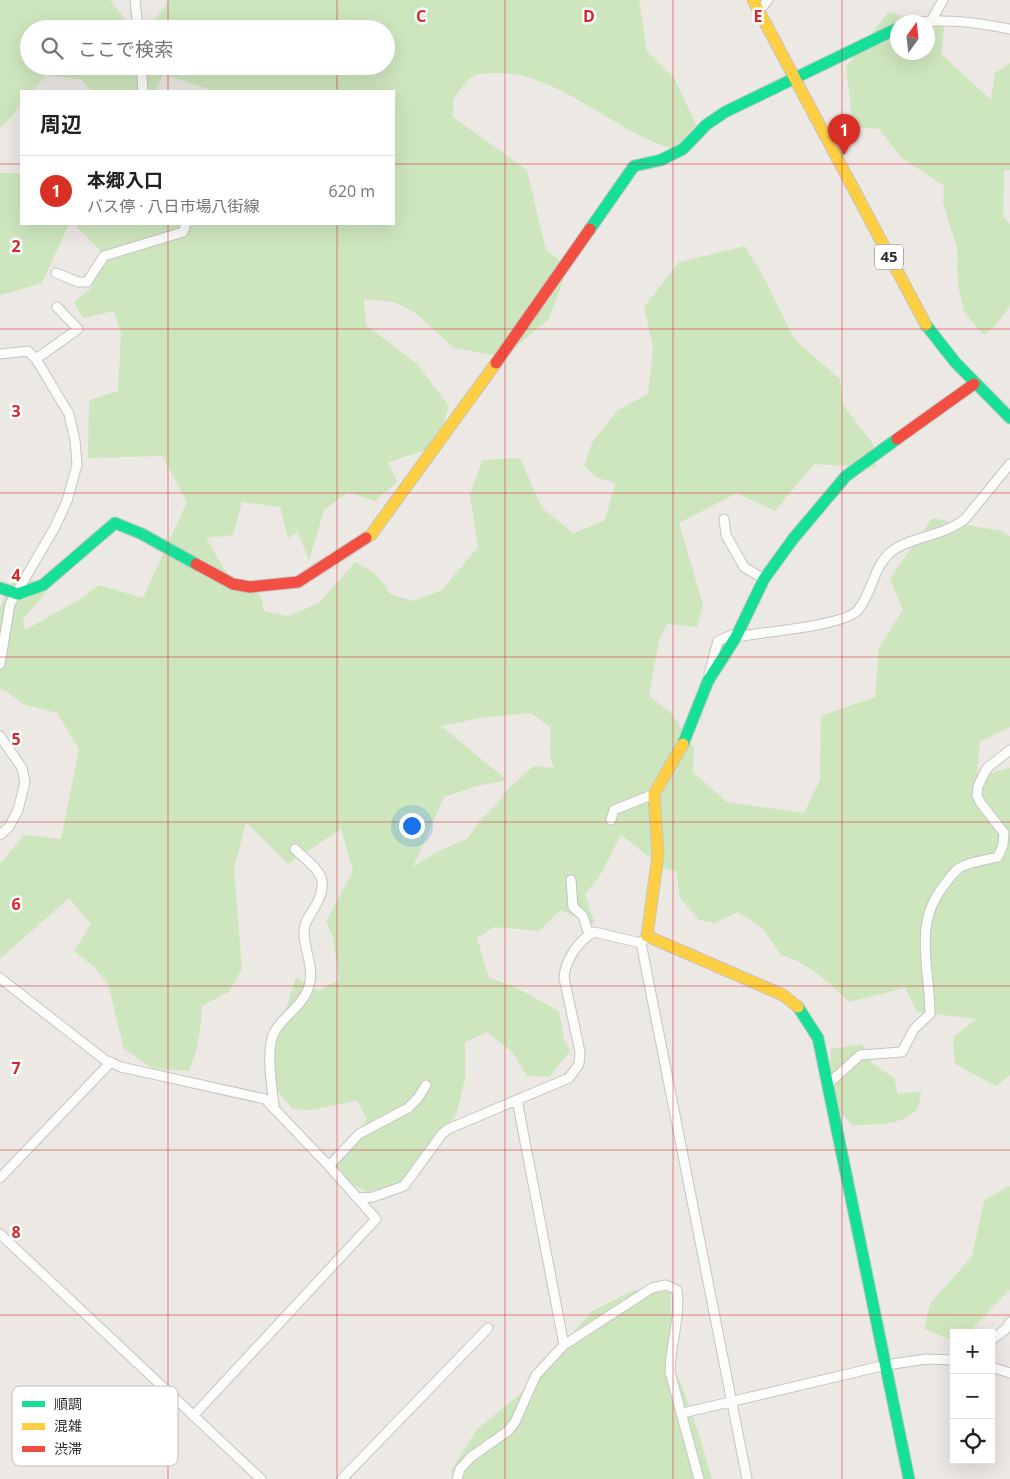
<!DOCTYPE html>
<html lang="ja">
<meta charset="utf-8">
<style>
:root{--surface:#fff;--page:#f2f2f2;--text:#202124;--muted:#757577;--line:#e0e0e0;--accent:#d93025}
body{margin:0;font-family:"Open Sans","Noto Sans JP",sans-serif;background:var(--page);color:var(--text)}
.controls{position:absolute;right:15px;bottom:15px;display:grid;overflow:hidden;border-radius:0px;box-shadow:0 5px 20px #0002}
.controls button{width:45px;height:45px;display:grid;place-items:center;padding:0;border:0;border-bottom:1px solid var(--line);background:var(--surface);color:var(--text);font:25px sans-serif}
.compass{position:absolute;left:890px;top:15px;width:45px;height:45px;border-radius:50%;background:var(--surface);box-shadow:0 5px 20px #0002;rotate:15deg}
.you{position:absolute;left:411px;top:825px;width:18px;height:18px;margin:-12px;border:4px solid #fff;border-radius:50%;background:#1a73e8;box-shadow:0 0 0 8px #1a73e833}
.badge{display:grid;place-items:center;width:32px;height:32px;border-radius:50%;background:var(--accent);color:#fff;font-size:16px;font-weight:700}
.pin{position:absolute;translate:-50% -41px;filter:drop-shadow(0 1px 2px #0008)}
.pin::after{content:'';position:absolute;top:26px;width:18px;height:15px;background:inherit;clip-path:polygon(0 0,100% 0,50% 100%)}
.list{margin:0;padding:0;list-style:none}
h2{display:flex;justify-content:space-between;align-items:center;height:65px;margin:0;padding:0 20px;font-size:21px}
h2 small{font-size:16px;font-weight:400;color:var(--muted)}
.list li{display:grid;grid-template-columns:32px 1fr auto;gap:15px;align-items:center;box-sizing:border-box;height:70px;padding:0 20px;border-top:1px solid var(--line)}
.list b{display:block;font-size:19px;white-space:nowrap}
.list p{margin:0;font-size:16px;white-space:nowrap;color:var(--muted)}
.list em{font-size:16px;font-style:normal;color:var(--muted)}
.icon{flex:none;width:28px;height:28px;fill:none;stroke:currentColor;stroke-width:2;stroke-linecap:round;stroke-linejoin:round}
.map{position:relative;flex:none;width:1010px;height:1479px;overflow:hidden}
.search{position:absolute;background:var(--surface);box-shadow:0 5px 20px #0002;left:20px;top:20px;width:375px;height:55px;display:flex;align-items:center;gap:12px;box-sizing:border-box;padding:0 18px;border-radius:28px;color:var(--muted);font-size:19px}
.panel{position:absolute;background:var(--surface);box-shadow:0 5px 20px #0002;left:20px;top:90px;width:375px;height:135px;border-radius:0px}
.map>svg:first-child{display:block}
.green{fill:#cee6be;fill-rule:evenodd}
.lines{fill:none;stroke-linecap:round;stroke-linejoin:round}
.street-casing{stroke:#c5c4c5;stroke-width:11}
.fast-casing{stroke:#c5c4c5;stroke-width:13}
.slow-casing{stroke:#c5c4c5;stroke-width:13}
.jam-casing{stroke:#c5c4c5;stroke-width:13}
.street{stroke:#fcfcfb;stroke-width:9}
.fast{stroke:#16e098;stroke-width:11}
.slow{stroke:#ffcf43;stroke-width:11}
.jam{stroke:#f24e42;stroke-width:11}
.grid{fill:none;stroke:#d62828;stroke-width:1;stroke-opacity:0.55}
.labels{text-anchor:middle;stroke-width:5;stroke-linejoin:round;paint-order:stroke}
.shield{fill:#fff;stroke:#6d6d6d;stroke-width:1}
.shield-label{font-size:15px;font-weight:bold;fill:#2e2e2e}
.key{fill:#fff;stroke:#c0c0c0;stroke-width:1}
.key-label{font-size:14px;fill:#2e2e2e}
.grid-label{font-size:16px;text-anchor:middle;font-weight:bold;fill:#d62828;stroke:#fff;stroke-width:5;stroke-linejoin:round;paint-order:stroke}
</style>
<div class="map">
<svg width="1010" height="1479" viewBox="0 0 1010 1479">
<rect width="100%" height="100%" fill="#ece8e4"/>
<path class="green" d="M 0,0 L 110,0 L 132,28 C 151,29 159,15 169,0 L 639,0 L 647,51 L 675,79 L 696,125 L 682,143 L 673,149 C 614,133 548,63 485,74 C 482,74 476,74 473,76 C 466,80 459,92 453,99 L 453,117 L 527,170 L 546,250 L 568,267 L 549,319 L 504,357 L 454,348 L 414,312 L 394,302 L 364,299 L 366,325 L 417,364 L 449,406 L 436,447 L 388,462 L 397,482 L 375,501 L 348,492 L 324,510 L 309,561 L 298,532 L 288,538 L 280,507 L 242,502 L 233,535 L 206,538 L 230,579 L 250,583 L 262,599 L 264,611 L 289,616 L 319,603 L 355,562 C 371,570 382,578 390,594 L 413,601 L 442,590 L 478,547 L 470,495 L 482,460 L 520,458 L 542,508 L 573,533 L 605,520 L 615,483 L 595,477 L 584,465 L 593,441 L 618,410 L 648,394 L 653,347 L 644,307 L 679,262 L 745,246 L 767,283 L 794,339 L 840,379 L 843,405 L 873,444 L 876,468 L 814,464 L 775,511 L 737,493 L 679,523 L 703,605 L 697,627 L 667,624 L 659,640 L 649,696 L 672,714 L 694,748 L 693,772 L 727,802 L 804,813 L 820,780 L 821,716 L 875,697 L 879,647 L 903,610 L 890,579 L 932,518 L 1001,531 L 1010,536 L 1010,727 L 980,742 L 977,776 L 1010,768 L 1010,1075 L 996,1086 L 955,1064 L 953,1037 L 977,1019 L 917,1012 L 905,988 L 849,1002 C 828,982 809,963 781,955 L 763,929 L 738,912 L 715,923 L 699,920 L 680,898 L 676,871 L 663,868 L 621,835 L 599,877 L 585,894 L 595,925 L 560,910 L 539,931 L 494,927 L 477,938 L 489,978 L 513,986 L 559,1011 L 564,1039 L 570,1051 L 549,1077 L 527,1076 L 513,1053 L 487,1032 L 465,1042 L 465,1079 L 456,1115 L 400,1183 L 367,1192 L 348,1182 L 335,1164 L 367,1119 L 357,1101 L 311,1110 L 293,1109 L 264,1077 L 296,977 L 319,991 L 339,979 L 333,937 L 326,921 L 353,871 L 341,829 L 288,864 L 246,822 L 234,869 L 242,969 L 229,992 L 202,1006 C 201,1029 198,1050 189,1071 L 154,1069 L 124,1049 L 108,984 L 94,967 L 74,951 L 91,924 L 69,898 L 0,959 L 0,864 L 24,835 L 61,839 L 79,749 L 57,713 L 23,704 L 5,690 L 0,689 L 0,608 L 11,583 L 35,580 L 46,592 L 23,619 L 25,630 L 84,597 L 99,585 L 143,598 L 187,502 L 162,456 L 88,458 L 89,400 L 118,391 L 121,334 L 114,311 L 83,318 L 74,302 L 91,288 L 100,250 L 74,224 L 394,224 L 394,91 L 214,91 L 163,74 L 156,91 L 91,91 L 82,80 L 46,75 L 33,91 L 21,91 L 21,105 L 0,129 ZM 29,29 L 386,29 L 386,66 L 29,66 ZM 531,713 L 551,728 L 550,756 L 554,768 L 534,766 L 509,788 L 495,806 L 481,819 L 468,838 L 433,854 L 413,867 L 444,797 L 474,787 L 507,780 L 441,726 L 480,718 Z
M 888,12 L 927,22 L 898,22 L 898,52 L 928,52 L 928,23 L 944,27 L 941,54 L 991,100 L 995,73 L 1010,63 L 1010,170 L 1004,171 L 1003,216 L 1010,225 L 1010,306 L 996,325 L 984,335 L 964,312 L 958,284 L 957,248 L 943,203 L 944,186 L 901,157 L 879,129 L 853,127 L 846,67 Z
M 0,173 L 21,173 L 21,224 L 69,224 L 42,283 L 0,295 Z
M 862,1044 L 872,1063 L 894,1078 L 898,1094 L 921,1091 C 920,1096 920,1103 918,1107 C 907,1126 872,1125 852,1125 L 828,1098 L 831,1049 Z
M 1008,1186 L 1010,1187 L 1010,1289 L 968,1333 L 954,1333 L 954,1341 L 924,1329 L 930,1304 L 972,1256 L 984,1201 Z
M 634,1290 L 670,1292 L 672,1330 L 668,1360 L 681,1383 L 698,1431 L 712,1479 L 455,1479 L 451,1471 L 477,1429 L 518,1396 L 592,1311 Z"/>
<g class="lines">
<g class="street-casing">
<path id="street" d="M 135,0 L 138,29
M 759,11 L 768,0
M 931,21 L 943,0
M 919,22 C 951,19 979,23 1010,29
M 141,66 L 143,91
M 56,273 L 78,282 L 87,282 L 104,256 L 183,232 L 186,224
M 0,354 L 28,351 L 36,359 L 69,414 L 75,440 L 77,465 L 67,501 L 55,527 L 10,604 L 0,664
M 36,359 L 78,329 L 57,307
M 724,519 L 726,535 L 744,567 L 764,579
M 709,674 L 718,641 L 732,635 L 736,637 C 760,632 845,626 858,610 C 873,592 873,566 892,551 C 912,536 942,537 965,519 L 1010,464
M 0,736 L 22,768 L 25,782 L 18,810 L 9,827 L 0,835
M 611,820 L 614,810 L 654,794
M 571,880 L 573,907 L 583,916 L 589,935
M 641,943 L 747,1479
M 0,978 L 105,1060 L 121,1067 L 265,1099 L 329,1166 L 376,1219 L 193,1416
M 827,1085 L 860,1055 L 902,1052 L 914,1029 L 930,1014 C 930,967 912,924 945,884 C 949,879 953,873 958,869 C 967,862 987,860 998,857 L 1003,845 L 1004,833 L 980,802 L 977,795 L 978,786 L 987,768 L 1010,750
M 517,1100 L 564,1345
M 274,1106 C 272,1087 265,1047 275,1031 C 286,1013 306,1004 310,982 C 314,963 300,941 305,925 C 307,918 313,911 316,905 C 332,875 315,869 295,849
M 329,1166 L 359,1134 L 408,1108 L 418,1098 L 426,1085
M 0,1178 L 111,1062
M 357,1198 L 373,1197 L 404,1186 L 442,1134 L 448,1129 L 569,1078 L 579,1064 L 580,1052 L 564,978 C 565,960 578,941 594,932 L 641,943 L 644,940
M 0,1234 L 261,1479
M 991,1340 L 1006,1329 L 1010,1322
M 991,1367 L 1010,1373
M 683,1413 L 886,1365 L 926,1359 L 954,1360
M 342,1479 L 488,1328
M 457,1479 L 460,1469 L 471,1457 L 508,1431 L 515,1422 L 536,1375 L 564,1345 L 652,1288 L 666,1285 L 677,1290 C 681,1317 670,1345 670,1372 L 699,1479"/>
</g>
<g class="fast-casing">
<path id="fast" d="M 590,229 L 634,166 L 661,160 L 683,149 L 706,125 L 725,112 L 898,28
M 926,325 L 955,362 L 1010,418
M 0,588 L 18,594 L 43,585 L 115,523 L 142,534 L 196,564
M 683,744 L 708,681 L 736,637 L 764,579 L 793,539 L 846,476 L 897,439
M 798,1007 L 818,1038 L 909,1479"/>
</g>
<g class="slow-casing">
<path id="slow" d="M 753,0 L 926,325
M 366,538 L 371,535 L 496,363
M 683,744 L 654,794 L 658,855 L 647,936 L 783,995 L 798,1007"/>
</g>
<g class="jam-casing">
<path id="jam" d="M 496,363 L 590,229
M 897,439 L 974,384
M 196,564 L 233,584 L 250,587 L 298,582 L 366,538"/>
</g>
<use href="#street" class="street"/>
<use href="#fast" class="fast"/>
<use href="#slow" class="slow"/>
<use href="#jam" class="jam"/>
</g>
<path class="grid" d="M 168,0 L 168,29M 337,0 L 337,29M 505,0 L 505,1479M 673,0 L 673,1479M 842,0 L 842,1479M 168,66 L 168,91M 337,66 L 337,91M 0,164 L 21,164M 394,164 L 1010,164M 168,224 L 168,1479M 337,224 L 337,1479M 0,329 L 1010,329M 0,493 L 1010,493M 0,657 L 1010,657M 0,822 L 1010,822M 0,986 L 1010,986M 0,1150 L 1010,1150M 0,1315 L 1010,1315"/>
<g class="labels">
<rect class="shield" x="875" y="244.5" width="28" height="25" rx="4"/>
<g class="shield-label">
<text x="889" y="262">45</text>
</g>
</g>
<rect x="12" y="1386" width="166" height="80" rx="8" class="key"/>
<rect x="22" y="1401" width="23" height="6" fill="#16e098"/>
<rect x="22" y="1423" width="23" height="7" fill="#ffcf43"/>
<rect x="22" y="1446" width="23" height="6" fill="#f24e42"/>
<g class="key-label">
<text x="54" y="1409">順調</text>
<text x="54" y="1431">混雑</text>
<text x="54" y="1454">渋滞</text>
</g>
<g class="grid-label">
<text x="421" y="22">C</text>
<text x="589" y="22">D</text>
<text x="758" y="22">E</text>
<text x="16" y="252">2</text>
<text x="16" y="417">3</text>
<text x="16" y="581">4</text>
<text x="16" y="745">5</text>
<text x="16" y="910">6</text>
<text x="16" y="1074">7</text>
<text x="16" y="1238">8</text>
</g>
</svg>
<div class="controls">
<button>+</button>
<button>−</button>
<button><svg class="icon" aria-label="locate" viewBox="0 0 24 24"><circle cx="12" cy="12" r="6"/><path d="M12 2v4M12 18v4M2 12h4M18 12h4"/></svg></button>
</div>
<svg class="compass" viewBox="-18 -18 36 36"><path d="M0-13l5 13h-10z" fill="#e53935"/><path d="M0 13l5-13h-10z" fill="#757577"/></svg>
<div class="you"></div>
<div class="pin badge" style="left:844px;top:155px">1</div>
<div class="search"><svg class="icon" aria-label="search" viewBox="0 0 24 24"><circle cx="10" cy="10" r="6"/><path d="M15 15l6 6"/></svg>ここで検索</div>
<section class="panel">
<h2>周辺<small></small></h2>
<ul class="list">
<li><span class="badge">1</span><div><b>本郷入口</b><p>バス停 · 八日市場八街線</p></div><em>620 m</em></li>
</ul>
</section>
</div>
